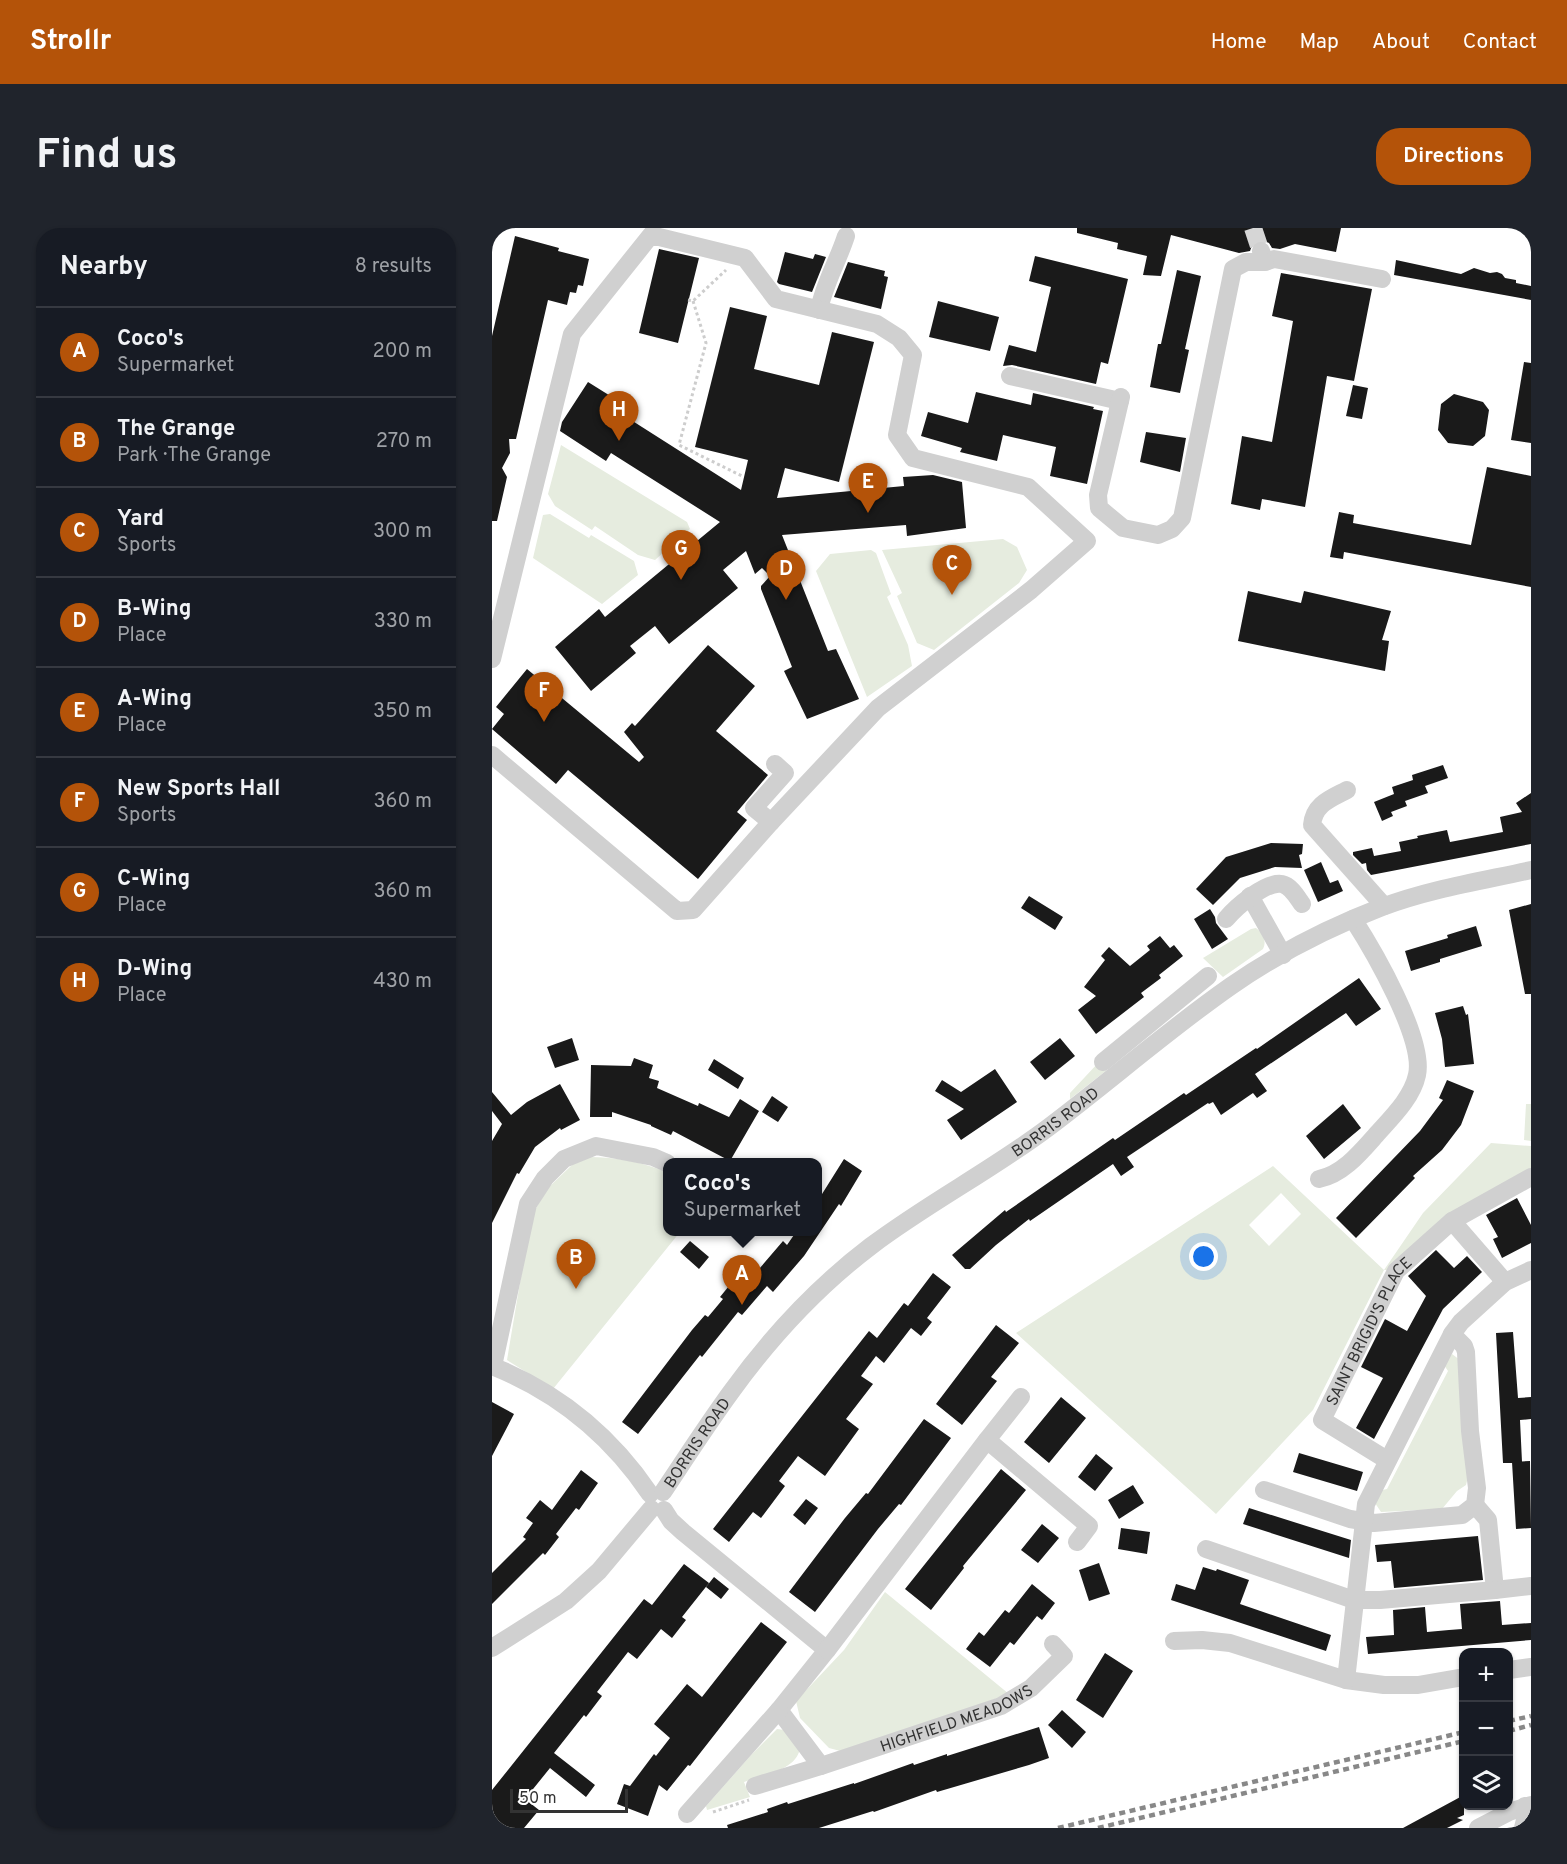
<!DOCTYPE html>
<meta charset="utf-8">
<style>
:root{--surface:#171b24;--page:#20242c;--text:#f1f3f6;--muted:#9ea1a6;--line:#363941;--accent:#b45309}
body{margin:0;font-family:Overpass,sans-serif;background:var(--page);color:var(--text)}
.controls{position:absolute;right:18px;bottom:18px;display:grid;overflow:hidden;border-radius:12px;box-shadow:0 2px 4px #0004}
.controls button{width:54px;height:54px;display:grid;place-items:center;padding:0;border:0;border-bottom:2px solid var(--line);background:var(--surface);color:var(--text);font:30px sans-serif}
.scale{position:absolute;left:18px;bottom:15px;width:118px;box-sizing:border-box;padding-left:6px;border:3px solid #333;border-top:0;font-size:16px;line-height:21px;white-space:nowrap;color:#333;-webkit-text-stroke:4px #fff;paint-order:stroke}
.you{position:absolute;left:712px;top:1029px;width:21px;height:21px;margin:-15px;border:4px solid #fff;border-radius:50%;background:#1a73e8;box-shadow:0 0 0 9px #1a73e833}
.badge{display:grid;place-items:center;width:39px;height:39px;border-radius:50%;background:var(--accent);color:#fff;font-size:20px;font-weight:700}
.pin{position:absolute;translate:-50% -50px;filter:drop-shadow(0 2px 3px #0008)}
.pin::after{content:'';position:absolute;top:32px;width:21px;height:18px;background:inherit;clip-path:polygon(0 0,100% 0,50% 100%)}
.popup{position:absolute;left:171px;top:930px;width:159px;height:78px;box-sizing:border-box;display:grid;place-content:center;border-radius:12px;background:var(--surface);filter:drop-shadow(0 2px 4px #0005);font-size:20px;white-space:nowrap;color:var(--muted)}
.popup b{font-size:22px;color:var(--text)}
.popup::after{content:'';position:absolute;left:50%;top:100%;margin-left:-12px;border:12px solid transparent;border-top-color:var(--surface)}
.list{margin:0;padding:0;list-style:none}
h2{display:flex;justify-content:space-between;align-items:center;height:78px;margin:0;padding:0 24px;font-size:26px}
h2 small{font-size:20px;font-weight:400;color:var(--muted)}
.list li{display:grid;grid-template-columns:39px 1fr auto;gap:18px;align-items:center;box-sizing:border-box;height:90px;padding:0 24px;border-top:2px solid var(--line)}
.list b{display:block;font-size:22px;white-space:nowrap}
.list p{margin:0;font-size:20px;white-space:nowrap;color:var(--muted)}
.list em{font-size:20px;font-style:normal;color:var(--muted)}
.icon{flex:none;width:33px;height:33px;fill:none;stroke:currentColor;stroke-width:2;stroke-linecap:round;stroke-linejoin:round}
.map{position:relative;flex:none;width:1039px;height:1600px;overflow:hidden;border-radius:24px}
header{display:flex;align-items:center;gap:36px;box-sizing:border-box;height:84px;padding:0 30px;background:var(--accent);color:#fff}
header strong{font-size:28px}
nav{display:flex;gap:33px;margin-inline-start:auto;font-size:21px}
.intro{display:flex;align-items:center;justify-content:space-between;box-sizing:border-box;height:144px;padding:0 36px}
h1{margin:0;font-size:42px}
.button{padding:15px 27px;border-radius:24px;background:var(--accent);color:#fff;font-size:21px;font-weight:700}
main{display:flex;gap:36px;padding:0 36px}
aside{flex:1;background:var(--surface);border-radius:24px;box-shadow:0 2px 4px #0004}
.map>svg:first-child{display:block}
.green{fill:#e6ecdf;fill-rule:evenodd}
.building{fill:#1a1a1a}
.lines{fill:none;stroke-linecap:round;stroke-linejoin:round}
.minor-tunnel{stroke:#d6d6d6;stroke-width:18;stroke-dasharray:18 9;stroke-linecap:butt}
.path{stroke:#cdcdcd;stroke-width:3;stroke-dasharray:3 3;stroke-linecap:butt}
.minor{stroke:#d0d0d0;stroke-width:18}
.rail{stroke:#888;stroke-width:4.5;stroke-dasharray:6 4.5;stroke-linecap:butt}
.labels{text-anchor:middle;stroke-width:6;stroke-linejoin:round;paint-order:stroke}
.street-label{font-size:16px;fill:#333;stroke:#fff}
</style>
<header>
<strong>Strollr</strong>
<nav><a>Home</a><a>Map</a><a>About</a><a>Contact</a></nav>
</header>
<div class="intro"><h1>Find us</h1><a class="button">Directions</a></div>
<main>
<aside>
<h2>Nearby<small>8 results</small></h2>
<ul class="list">
<li><span class="badge">A</span><div><b>Coco's</b><p>Supermarket</p></div><em>200 m</em></li>
<li><span class="badge">B</span><div><b>The Grange</b><p>Park · The Grange</p></div><em>270 m</em></li>
<li><span class="badge">C</span><div><b>Yard</b><p>Sports</p></div><em>300 m</em></li>
<li><span class="badge">D</span><div><b>B-Wing</b><p>Place</p></div><em>330 m</em></li>
<li><span class="badge">E</span><div><b>A-Wing</b><p>Place</p></div><em>350 m</em></li>
<li><span class="badge">F</span><div><b>New Sports Hall</b><p>Sports</p></div><em>360 m</em></li>
<li><span class="badge">G</span><div><b>C-Wing</b><p>Place</p></div><em>360 m</em></li>
<li><span class="badge">H</span><div><b>D-Wing</b><p>Place</p></div><em>430 m</em></li>
</ul>
</aside>
<div class="map">
<svg width="1039" height="1600" viewBox="0 0 1039 1600">
<rect width="100%" height="100%" fill="#fff"/>
<path class="green" d="M 69,217 L 195,294 L 198,301 L 163,332 L 146,327 L 103,298 L 100,302 L 63,278 L 56,266 Z
M 58,286 L 97,310 L 99,307 L 142,333 L 146,347 L 110,376 L 41,330 L 51,287 Z
M 511,311 L 525,319 L 535,342 L 527,355 L 442,422 L 425,415 L 405,368 L 410,365 L 390,322 Z
M 379,322 L 384,325 L 399,366 L 395,369 L 416,417 L 420,438 L 375,469 L 324,343 L 338,326 Z
M 764,700 C 771,705 775,713 771,721 L 731,749 L 711,730 L 759,701 Z
M 607,834 L 615,842 L 578,871 L 578,865 Z
M 1034,876 L 1039,876 L 1039,913 L 1032,912 Z
M 999,915 L 1039,918 L 1039,944 L 899,1042 L 892,1042 L 821,1182 L 724,1286 L 524,1105 L 781,938 L 892,1042 L 931,985 ZM 789,965 L 809,986 L 777,1018 L 757,997 Z
M 96,929 C 125,929 149,934 175,944 L 175,955 L 172,961 L 175,962 L 175,1004 L 188,1004 L 61,1161 L 15,1132 L 39,989 L 55,961 L 81,936 Z
M 960,1126 L 968,1132 L 976,1249 L 974,1257 L 965,1263 L 950,1281 L 889,1284 L 883,1275 L 886,1263 L 895,1261 L 956,1143 L 952,1137 Z
M 393,1364 L 517,1466 L 352,1524 L 337,1520 L 308,1490 L 304,1473 L 352,1422 Z
M 285,1501 L 293,1502 L 308,1521 C 303,1543 271,1547 252,1554 L 258,1569 L 215,1582 L 214,1578 L 260,1526 Z"/>
<path class="building" d="M 585,0 L 849,0 L 844,24 L 803,16 L 788,21 L 780,20 L 777,15 L 770,12 L 761,15 L 758,23 L 747,25 L 679,7 L 669,48 L 651,47 L 655,28 L 625,21 L 626,15 L 585,5 Z
M 23,8 L 67,20 L 66,23 L 97,31 L 91,58 L 86,57 L 84,65 L 78,64 L 75,77 L 56,72 L 24,211 L 17,211 L 18,225 L 10,240 L 15,249 L 5,293 L 0,293 L 0,108 Z
M 167,21 L 207,30 L 186,115 L 147,105 Z
M 293,24 L 321,31 L 323,26 L 334,29 L 320,64 L 287,56 L 285,54 Z
M 543,28 L 636,51 L 616,136 L 609,134 L 604,156 L 520,137 L 511,138 L 517,117 L 544,124 L 559,59 L 537,53 Z
M 904,32 L 969,46 L 982,40 L 998,45 L 1005,44 L 1010,46 L 1013,50 L 1024,52 L 1024,55 L 1039,58 L 1039,72 L 902,47 Z
M 356,34 L 393,43 L 392,48 L 396,49 L 389,81 L 342,69 Z
M 685,42 L 709,48 L 693,121 L 697,122 L 688,165 L 658,159 L 666,116 L 669,116 Z
M 789,45 L 880,61 L 862,153 L 835,148 L 813,279 L 770,271 L 768,282 L 739,276 L 750,208 L 780,214 L 801,93 L 780,88 Z
M 446,73 L 507,89 L 498,123 L 437,109 Z
M 238,79 L 275,88 L 262,141 L 327,157 L 340,104 L 382,114 L 347,254 L 293,240 L 285,270 L 412,258 L 411,249 L 441,247 L 470,254 L 474,300 L 415,308 L 414,297 L 290,307 L 336,423 L 344,421 L 367,471 L 315,491 L 292,443 L 300,439 L 269,361 L 269,358 L 278,348 L 270,340 L 263,346 L 254,323 L 231,342 L 246,360 L 177,416 L 163,398 L 138,418 L 144,425 L 99,463 L 63,419 L 107,381 L 113,389 L 228,294 L 119,225 L 114,233 L 68,203 L 70,194 L 96,154 L 144,184 L 139,192 L 249,262 L 256,232 L 203,219 Z
M 1032,134 L 1039,135 L 1039,215 L 1019,212 Z
M 861,157 L 876,160 L 870,191 L 854,188 Z
M 484,164 L 539,177 L 541,165 L 602,179 L 601,181 L 611,183 L 595,256 L 558,248 L 564,219 L 511,207 L 505,233 L 468,224 L 470,220 L 429,208 L 436,184 L 476,195 Z
M 962,166 L 991,174 L 997,182 L 993,208 L 981,218 L 956,215 L 946,202 L 949,176 Z
M 654,204 L 694,210 L 688,244 L 648,234 Z
M 995,239 L 1039,248 L 1039,359 L 852,324 L 851,331 L 838,329 L 847,284 L 862,287 L 861,295 L 979,317 Z
M 756,363 L 809,375 L 812,363 L 899,383 L 890,412 L 897,413 L 893,443 L 746,413 Z
M 216,417 L 263,458 L 224,503 L 276,547 L 245,584 L 255,592 L 206,651 L 76,542 L 64,556 L 0,501 L 12,486 L 4,479 L 35,441 L 147,534 L 152,529 L 132,504 L 140,495 L 143,498 Z
M 951,537 L 956,550 L 933,558 L 936,565 L 913,573 L 915,578 L 899,584 L 901,588 L 890,593 L 882,574 L 902,566 L 900,559 L 921,552 L 920,547 Z
M 1039,565 L 1039,616 L 879,647 L 875,642 L 874,635 L 870,636 L 861,627 L 861,624 L 880,620 L 882,628 L 909,623 L 907,614 L 926,610 L 925,608 L 955,602 L 958,614 L 1011,604 L 1008,589 L 1030,584 L 1024,575 Z
M 779,615 L 811,616 L 810,626 L 807,627 L 810,640 L 783,639 L 748,650 L 721,677 L 704,661 L 734,629 Z
M 829,634 L 838,655 L 846,652 L 851,663 L 826,674 L 812,642 Z
M 537,668 L 571,689 L 563,702 L 529,680 Z
M 1039,676 L 1039,766 L 1033,766 L 1017,682 Z
M 718,681 L 723,689 L 724,695 L 736,711 L 720,721 L 702,691 Z
M 984,698 L 990,718 L 948,731 L 948,734 L 919,743 L 913,723 L 956,710 L 955,707 Z
M 668,708 L 678,720 L 682,717 L 691,728 L 667,747 L 669,750 L 649,765 L 652,769 L 604,806 L 586,782 L 604,768 L 592,759 L 613,732 L 609,728 L 617,719 L 638,738 L 658,722 L 655,718 Z
M 867,750 L 889,781 L 864,798 L 854,785 L 763,846 L 775,863 L 765,870 L 761,865 L 729,887 L 721,874 L 717,876 L 716,875 L 635,929 L 642,939 L 629,948 L 621,936 L 538,993 L 537,991 L 504,1017 L 478,1041 L 473,1041 L 460,1027 L 513,982 L 514,984 L 621,910 L 623,912 L 692,865 L 694,867 L 764,820 L 765,821 Z
M 971,778 L 974,787 L 976,786 L 982,836 L 953,839 L 950,811 L 943,785 Z
M 80,810 L 87,832 L 63,840 L 55,819 Z
M 568,810 L 583,828 L 553,852 L 538,834 Z
M 142,830 L 161,837 L 157,850 L 167,853 L 165,860 L 206,878 L 207,875 L 237,889 L 248,871 L 267,883 L 238,933 L 181,903 L 179,907 L 159,898 L 159,897 L 120,884 L 120,889 L 98,889 L 99,837 L 139,838 Z
M 222,831 L 252,850 L 246,861 L 216,842 Z
M 503,841 L 525,874 L 469,912 L 455,892 L 472,881 L 443,863 L 450,852 L 469,864 Z
M 955,852 L 982,863 L 969,897 L 950,922 L 921,948 L 923,950 L 864,1010 L 844,990 L 928,903 L 951,872 L 947,870 Z
M 68,856 L 88,892 L 69,902 L 68,900 L 43,919 L 27,946 L 25,945 L 0,995 L 0,913 L 10,896 L 0,883 L 0,864 L 19,887 L 35,874 Z
M 280,868 L 296,879 L 286,894 L 270,884 Z
M 851,876 L 869,900 L 832,931 L 814,908 Z
M 352,931 L 370,943 L 349,978 L 347,976 L 312,1028 L 281,1064 L 275,1058 L 250,1087 L 246,1084 L 210,1129 L 208,1127 L 146,1206 L 130,1194 L 200,1102 L 213,1087 L 216,1089 L 231,1071 L 228,1069 L 241,1053 L 250,1061 L 291,1013 L 295,1017 L 304,1004 L 325,1004 L 325,974 Z
M 1025,970 L 1039,997 L 1039,1015 L 1010,1030 L 1001,1011 L 1006,1009 L 994,987 Z
M 198,1013 L 217,1029 L 207,1041 L 188,1024 Z
M 944,1022 L 962,1040 L 975,1028 L 990,1044 L 951,1081 L 882,1211 L 864,1200 L 891,1150 L 869,1139 L 893,1091 L 915,1103 L 934,1068 L 916,1048 Z
M 441,1045 L 459,1059 L 435,1090 L 440,1094 L 429,1108 L 419,1100 L 392,1135 L 384,1128 L 369,1148 L 381,1156 L 354,1191 L 367,1201 L 333,1248 L 306,1228 L 287,1253 L 293,1258 L 269,1290 L 261,1284 L 237,1314 L 221,1301 L 377,1103 L 385,1110 L 412,1075 L 416,1078 Z
M 504,1097 L 527,1115 L 499,1149 L 505,1153 L 470,1197 L 444,1176 Z
M 1021,1104 L 1026,1170 L 1039,1169 L 1039,1191 L 1028,1192 L 1030,1234 L 1011,1235 L 1004,1105 Z
M 569,1169 L 594,1190 L 557,1235 L 532,1214 Z
M 0,1174 L 22,1186 L 0,1228 Z
M 432,1191 L 459,1210 L 409,1277 L 407,1276 L 386,1301 L 323,1384 L 297,1364 L 353,1290 L 374,1265 L 376,1266 Z
M 807,1225 L 871,1244 L 865,1263 L 801,1244 Z
M 604,1226 L 621,1240 L 603,1263 L 586,1249 Z
M 1038,1233 L 1039,1300 L 1024,1301 L 1020,1234 Z
M 509,1241 L 534,1262 L 471,1338 L 472,1340 L 439,1382 L 413,1361 Z
M 89,1242 L 106,1255 L 87,1282 L 84,1280 L 64,1306 L 67,1309 L 53,1327 L 51,1325 L 0,1376 L 0,1345 L 34,1311 L 31,1309 L 41,1295 L 34,1290 L 48,1272 L 60,1282 Z
M 641,1257 L 652,1275 L 627,1291 L 616,1272 Z
M 314,1271 L 326,1280 L 313,1297 L 301,1287 Z
M 757,1280 L 859,1312 L 857,1330 L 751,1296 Z
M 550,1296 L 567,1310 L 546,1335 L 529,1322 Z
M 629,1300 L 658,1304 L 655,1326 L 626,1321 Z
M 986,1308 L 991,1352 L 902,1360 L 899,1333 L 885,1334 L 883,1317 Z
M 607,1335 L 618,1366 L 597,1373 L 587,1342 Z
M 192,1336 L 217,1355 L 190,1389 L 194,1392 L 180,1410 L 169,1401 L 145,1431 L 136,1424 L 105,1464 L 110,1468 L 94,1489 L 92,1487 L 62,1525 L 103,1557 L 94,1569 L 58,1540 L 33,1571 L 47,1582 L 32,1600 L 0,1600 L 0,1562 L 152,1371 L 160,1377 Z
M 711,1339 L 724,1343 L 725,1341 L 757,1352 L 748,1376 L 839,1407 L 834,1423 L 679,1372 L 684,1356 L 703,1362 Z
M 222,1349 L 237,1361 L 229,1371 L 214,1359 Z
M 540,1356 L 563,1375 L 550,1392 L 545,1388 L 522,1417 L 518,1414 L 498,1439 L 474,1421 L 487,1404 L 492,1408 L 513,1382 L 517,1385 Z
M 1008,1373 L 1010,1397 L 1039,1395 L 1039,1412 L 876,1426 L 874,1409 L 902,1407 L 901,1382 L 933,1379 L 935,1404 L 957,1402 L 970,1401 L 968,1376 Z
M 269,1394 L 295,1414 L 198,1538 L 196,1537 L 175,1563 L 167,1557 L 156,1588 L 125,1576 L 132,1556 L 138,1558 L 162,1526 L 164,1528 L 178,1510 L 162,1496 L 195,1456 L 210,1469 Z
M 613,1425 L 641,1443 L 611,1490 L 584,1472 Z
M 570,1482 L 594,1504 L 580,1520 L 556,1497 Z
M 547,1499 L 557,1530 L 537,1537 L 445,1564 L 444,1562 L 382,1584 L 381,1583 L 327,1600 L 236,1600 L 235,1597 L 276,1584 L 275,1581 L 295,1574 L 296,1576 L 362,1555 L 362,1556 L 421,1535 L 422,1537 L 455,1526 L 455,1528 Z
M 972,1567 L 972,1587 L 965,1590 L 971,1592 L 955,1600 L 911,1600 Z"/>
<g class="lines">
<path class="minor-tunnel" d="M 761,0 L 768,21"/>
<path class="path" d="M 196,72 L 201,73 L 234,42
M 201,73 L 214,115 L 187,217 L 252,249
M 221,1584 L 257,1572"/>
<g class="minor">
<path d="M 769,23 L 773,34 L 782,31 L 890,51"/>
<path d="M 327,82 C 332,56 346,33 354,8"/>
<path d="M 518,148 L 628,173"/>
<path d="M 629,169 L 606,267 L 607,280 L 631,300 L 666,307 L 680,301 L 690,290 L 741,41 L 754,34 L 773,34"/>
<path d="M 0,431 L 80,106 L 159,7 L 253,30 L 284,71 L 385,96 L 407,110 L 421,127 L 405,207 L 421,230 L 536,259 L 595,313 L 539,362 L 386,480 L 279,594 L 262,580 L 293,545 L 283,536"/>
<path d="M 0,527 L 185,683 L 201,682 L 279,594"/>
<path d="M 855,562 C 838,571 822,576 820,597 L 892,678"/>
<path d="M 758,668 L 791,727"/>
<path d="M 734,691 C 744,679 774,653 790,656 C 799,658 805,669 810,676"/>
<path d="M 611,834 L 716,748"/>
<path d="M 827,951 C 851,946 868,925 884,907 C 900,889 920,870 925,847 C 933,811 881,722 861,691"/>
<path d="M 960,993 L 1013,1054"/>
<path d="M 0,1138 C 65,1164 119,1208 158,1266"/>
<path d="M 1,1138 L 36,976 L 53,950 L 72,931 L 104,918 L 161,929 L 175,935"/>
<path d="M 495,1212 L 529,1169"/>
<path id="s1" d="M 895,1232 L 830,1192 L 904,1043 L 960,993 L 1039,949"/>
<path d="M 772,1262 L 858,1291 L 882,1295 L 970,1287 L 983,1277 L 985,1260 L 978,1203 L 974,1124 L 972,1118 L 960,1106"/>
<path id="s2" d="M 171,1264 C 193,1231 215,1197 239,1164 C 278,1110 325,1059 379,1018 C 436,975 500,942 557,899 C 618,853 676,802 739,758 C 785,726 838,699 890,679 C 938,661 989,653 1039,642"/>
<path d="M 983,1277 L 996,1292 L 1003,1362 L 1039,1358"/>
<path id="s3" d="M 172,1282 L 179,1293 L 191,1304 L 335,1422 L 287,1482 L 329,1538 L 509,1478 L 539,1460 L 572,1428 L 561,1416"/>
<path d="M 714,1321 L 862,1372 L 888,1372 L 1003,1362"/>
<path d="M 682,1413 L 710,1412 L 738,1415 L 854,1452 L 892,1457 L 926,1457 L 972,1449"/>
<path d="M 0,1420 L 74,1373 L 107,1343 L 159,1281"/>
<path d="M 335,1422 L 495,1212 L 597,1298 L 585,1314"/>
<path d="M 1017,1442 L 1039,1439"/>
<path d="M 854,1452 L 874,1276 L 960,1106 L 969,1094 L 1013,1054 L 1039,1042"/>
<path d="M 263,1558 L 329,1538"/>
<path d="M 195,1586 L 287,1482"/>
<path d="M 986,1600 L 1017,1584 L 1039,1577"/>
<path d="M 1031,1600 L 1034,1588 L 1033,1578"/>
</g>
<path class="rail" d="M 1017,1493 L 1039,1488
M 1017,1503 L 1039,1497
M 566,1600 L 972,1504
M 606,1600 L 972,1513"/>
</g>
<g class="labels">
<g class="street-label">
<text dy="6" stroke="none"><textPath href="#s2" startOffset="546">BORRIS ROAD</textPath></text>
<text dy="6" stroke="none"><textPath href="#s1" startOffset="177">SAINT BRIGID'S PLACE</textPath></text>
<text dy="6" stroke="none"><textPath href="#s2" startOffset="60">BORRIS ROAD</textPath></text>
<text dy="6" stroke="none"><textPath href="#s3" startOffset="506">HIGHFIELD MEADOWS</textPath></text>
</g>
</g>
</svg>
<div class="controls">
<button>+</button>
<button>−</button>
<button><svg class="icon" aria-label="layers" viewBox="0 0 24 24"><path d="M12 4l9 5-9 5-9-5zM3 14l9 5 9-5"/></svg></button>
</div>
<div class="scale">50 m</div>
<div class="you"></div>
<div class="pin badge" style="left:250px;top:1077px">A</div>
<div class="popup"><b>Coco's</b>Supermarket</div>
<div class="pin badge" style="left:84px;top:1061px">B</div>
<div class="pin badge" style="left:460px;top:367px">C</div>
<div class="pin badge" style="left:294px;top:372px">D</div>
<div class="pin badge" style="left:376px;top:285px">E</div>
<div class="pin badge" style="left:52px;top:494px">F</div>
<div class="pin badge" style="left:189px;top:352px">G</div>
<div class="pin badge" style="left:127px;top:213px">H</div>
</div>
</main>
